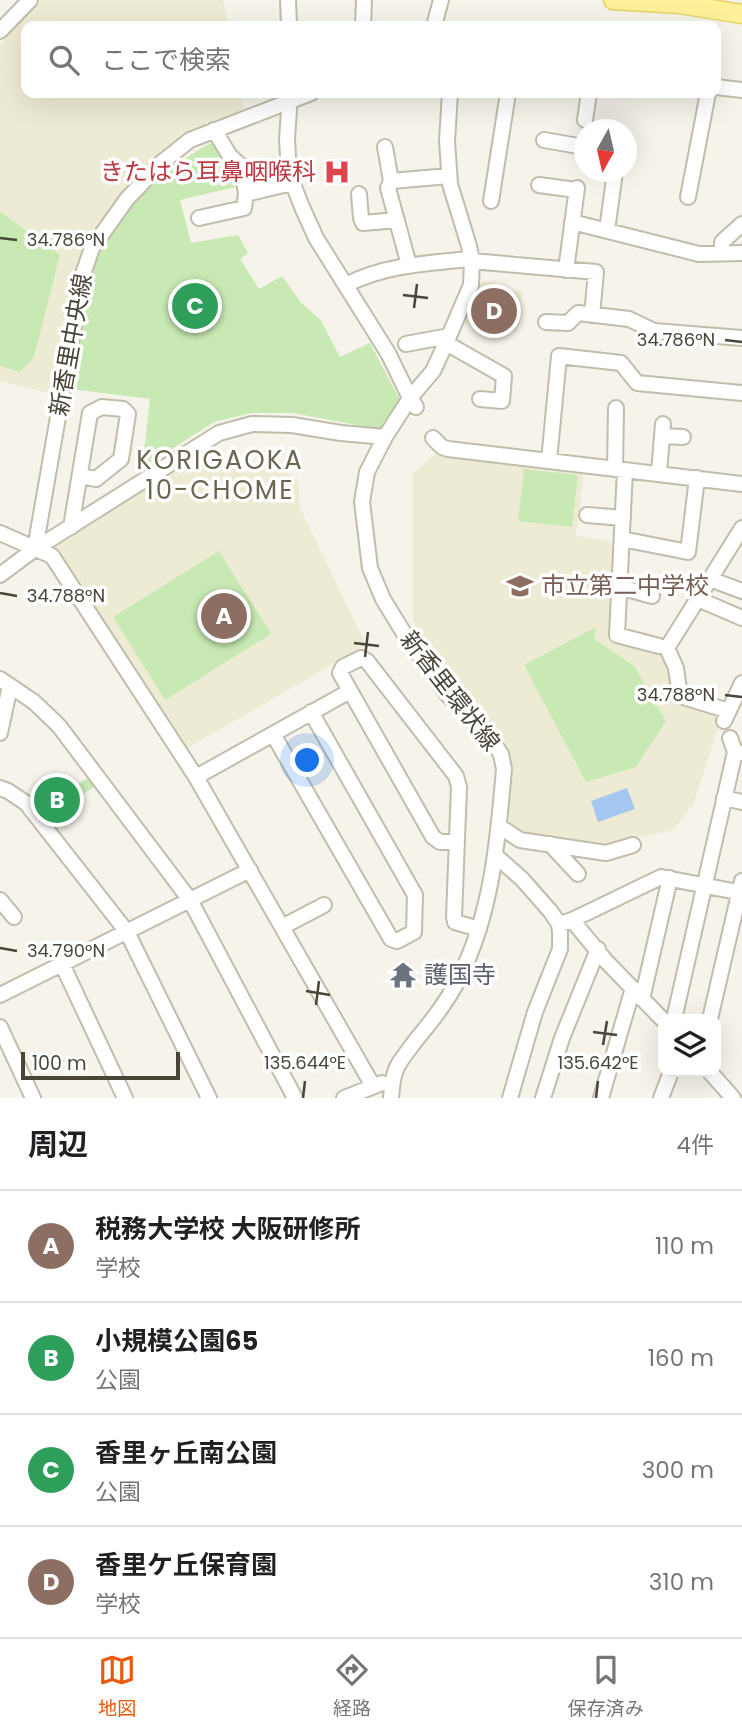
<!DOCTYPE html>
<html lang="ja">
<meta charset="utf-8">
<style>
:root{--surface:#fff;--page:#f2f2f2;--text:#202124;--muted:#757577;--line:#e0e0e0;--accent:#ea580c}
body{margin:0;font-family:Poppins,"Noto Sans JP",sans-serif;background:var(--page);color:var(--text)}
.controls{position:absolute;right:21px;bottom:21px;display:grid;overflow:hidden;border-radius:14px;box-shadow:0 7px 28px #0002}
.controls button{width:63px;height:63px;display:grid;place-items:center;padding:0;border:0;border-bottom:2px solid var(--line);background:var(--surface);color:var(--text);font:35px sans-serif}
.compass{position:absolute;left:574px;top:119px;width:63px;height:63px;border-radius:50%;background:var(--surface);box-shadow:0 7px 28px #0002;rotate:188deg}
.scale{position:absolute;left:21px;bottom:18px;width:159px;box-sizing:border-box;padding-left:7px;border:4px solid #494538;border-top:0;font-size:19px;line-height:24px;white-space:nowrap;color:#494538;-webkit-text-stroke:5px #fff;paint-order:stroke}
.you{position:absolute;left:308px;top:761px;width:24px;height:24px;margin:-18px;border:5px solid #fff;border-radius:50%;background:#1a73e8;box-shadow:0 0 0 10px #1a73e833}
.badge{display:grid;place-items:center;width:46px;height:46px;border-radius:50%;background:var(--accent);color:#fff;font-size:23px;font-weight:700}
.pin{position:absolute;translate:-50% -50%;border:4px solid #fff;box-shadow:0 2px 7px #0006}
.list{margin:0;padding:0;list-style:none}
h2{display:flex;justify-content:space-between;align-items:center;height:91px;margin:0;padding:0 28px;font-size:30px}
h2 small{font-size:23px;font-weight:400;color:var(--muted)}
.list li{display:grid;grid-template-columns:46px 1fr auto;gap:21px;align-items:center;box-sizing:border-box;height:112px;padding:0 28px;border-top:2px solid var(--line)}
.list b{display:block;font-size:26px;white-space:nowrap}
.list p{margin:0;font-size:23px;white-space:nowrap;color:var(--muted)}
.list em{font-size:23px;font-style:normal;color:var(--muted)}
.icon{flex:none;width:38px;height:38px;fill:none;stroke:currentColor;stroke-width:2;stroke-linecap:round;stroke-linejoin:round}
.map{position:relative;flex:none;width:742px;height:1098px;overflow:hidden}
.search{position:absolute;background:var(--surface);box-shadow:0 7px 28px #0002;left:21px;right:21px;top:21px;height:77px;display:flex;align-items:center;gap:18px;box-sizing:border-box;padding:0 24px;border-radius:14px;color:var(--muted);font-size:26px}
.sheet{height:539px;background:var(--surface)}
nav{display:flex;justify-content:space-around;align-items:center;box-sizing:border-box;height:98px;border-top:2px solid var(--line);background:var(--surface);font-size:19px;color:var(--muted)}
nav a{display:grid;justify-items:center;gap:4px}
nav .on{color:var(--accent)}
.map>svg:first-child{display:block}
.education{fill:#eeebd4}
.green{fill:#c8e9b3}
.water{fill:#a6c7f1}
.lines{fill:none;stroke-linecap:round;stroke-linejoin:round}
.minor-casing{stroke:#c1bdac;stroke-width:18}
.major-casing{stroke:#e5d368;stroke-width:21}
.minor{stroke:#fff;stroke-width:14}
.major{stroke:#fef199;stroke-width:18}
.ticks{fill:none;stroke:#494538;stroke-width:2.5}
.labels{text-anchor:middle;stroke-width:7;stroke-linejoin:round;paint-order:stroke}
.health-label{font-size:24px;fill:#be3a42;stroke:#fff;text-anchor:end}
.street-label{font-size:24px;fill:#494538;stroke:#fff}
.education-label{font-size:24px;fill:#785e54;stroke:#fff;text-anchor:start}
.worship-label{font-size:24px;fill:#5b616d;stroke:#fff;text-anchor:start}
.neighbourhood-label{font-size:26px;letter-spacing:2px;fill:#6c654f;stroke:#fff}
.ticks-label{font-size:18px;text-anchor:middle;fill:#494538;stroke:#fff;stroke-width:7;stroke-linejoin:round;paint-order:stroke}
</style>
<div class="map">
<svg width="742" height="1098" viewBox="0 0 742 1098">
<rect width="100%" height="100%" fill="#f5f3ea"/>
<path class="education" d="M 41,0 L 223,0 L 228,26 L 26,26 L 26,93 L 240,93 L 243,110 L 217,120 L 188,135 L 87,245 L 57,395 L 0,381 L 0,44 Z
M 474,281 L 496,283 L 496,290 L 522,291 L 522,312 L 517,331 L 460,324 Z
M 196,452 L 247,473 L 281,467 L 299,483 L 300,508 L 366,645 L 184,750 L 52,548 Z
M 437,453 L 584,471 L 576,536 L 614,542 L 613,585 L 607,636 L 659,648 L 664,653 L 672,674 L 669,692 L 685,704 L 721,719 L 693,805 L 673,830 L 603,846 L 516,835 L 505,816 L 508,746 L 457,692 L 434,662 L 413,621 L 413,473 Z"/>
<path class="green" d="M 213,142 L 235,166 L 240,186 L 180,200 L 191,243 L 238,235 L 248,253 L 240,259 L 259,289 L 282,276 L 301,303 L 320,319 L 340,357 L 370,343 L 400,400 L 383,430 L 293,413 L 251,413 L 214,422 L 142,468 L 150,399 L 71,389 L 90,276 L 98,251 L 133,204 L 168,169 L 200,149 Z
M 0,212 L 60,255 L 34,357 L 20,372 L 0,366 Z
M 524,469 L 578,475 L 572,527 L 518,521 Z
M 219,551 L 271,634 L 165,700 L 113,617 Z
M 596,627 L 594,639 L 634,666 L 666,721 L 636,767 L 586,782 L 524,665 Z
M 94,774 L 100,782 L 66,807 L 73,814 L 56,826 L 34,802 L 47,792 L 55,798 Z"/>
<path class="water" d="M 627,788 L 635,809 L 598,822 L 591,801 Z"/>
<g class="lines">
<g class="minor-casing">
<path id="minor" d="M 288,0 L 289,26
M 363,26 L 364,0
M 434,26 L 441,0
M 0,31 L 30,0
M 716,87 L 742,90
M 290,95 L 287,139 L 289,174 L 302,207 L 316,238 L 388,353 L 410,398 L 416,407
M 585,120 L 589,93
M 214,130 L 230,156 L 242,167 L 246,194 L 292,183
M 544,140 L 584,147
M 385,147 L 391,181
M 539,185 L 576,190
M 359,194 L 361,218 L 363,223 L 397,220
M 688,197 L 708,93
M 491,201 L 508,93
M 199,218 L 244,208 L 246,194
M 572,222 L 699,254 L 742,253
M 607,230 L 615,172
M 722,253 L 722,242 L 742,224
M 472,261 L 596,272 L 592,315
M 409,265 L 388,188 L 391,181 L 449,176
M 566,270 L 577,188
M 346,285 C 384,265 429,263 471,259
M 546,322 L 568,323 L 578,313 L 629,319 L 654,331 L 742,338
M 446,343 L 504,376 L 502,401 L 480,399
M 406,344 L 449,336
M 662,436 L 683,437
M 433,438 L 442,447 L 448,449 L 742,484
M 549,461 L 559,356 L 621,363 L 637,383 L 742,393
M 615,469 L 616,408
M 625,470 L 617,635 L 659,646
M 659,473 L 663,424
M 587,515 L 623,518
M 71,527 L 90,413 L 102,407 L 123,409 L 128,414 L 121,459 L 96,479 L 80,476
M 0,533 L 52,556 L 196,777 L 373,1086
M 622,539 L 688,552 L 697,478
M 35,549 L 83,274 L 92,248 L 127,199 L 161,163 L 190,140 L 311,93
M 0,575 L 35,549 L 219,433 L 252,424 L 292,425 L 341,433 L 385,437
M 710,579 L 742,591
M 620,587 L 652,596
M 698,599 L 742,618
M 0,679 L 34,702 L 59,726 L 190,900 L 295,1098
M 729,711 L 680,696 L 676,668 L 667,648 L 742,528
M 724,721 L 742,683
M 0,733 L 10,686
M 273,734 L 391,939 L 397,941 L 414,932 L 415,895 L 311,712
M 730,738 L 735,752
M 196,777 L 350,691
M 0,788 L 8,791 L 26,803 L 127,932 L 209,1098
M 724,798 L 742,802
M 499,826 L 520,840 L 606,853 L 633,845
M 456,842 L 440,842 L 433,837 L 340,673 L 343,667 L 361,658 L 367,661 L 456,776 L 459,787 L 454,917 L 455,922 L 479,929
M 550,844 L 578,874
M 496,856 L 522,879 L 551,912 L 559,924 L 560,932 L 560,949 L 535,1012 L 510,1098
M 0,900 L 14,917
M 572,920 L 605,960 L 663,1020
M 559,924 L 572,920 L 661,877 L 742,893
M 282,927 L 324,905
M 62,964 L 125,1098
M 0,995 L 250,870
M 642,999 L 670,878
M 674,1019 L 735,752 L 742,753
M 710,1019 L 742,881
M 0,1027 L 33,1098
M 710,1072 L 733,1098
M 344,1098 L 382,1083
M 391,1098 C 392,1086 393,1072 400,1062 C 405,1054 411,1047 416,1040 C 432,1021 448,1001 459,978 C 492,914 498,839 504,769 L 501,754 L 493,742 L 446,693 L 405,635 L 383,599 L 370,568 L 362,502 L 367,472 L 385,437 L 410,398 L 433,371 L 446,343 L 471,285 L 472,261 L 469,246 L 450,184 L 447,141 L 450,93
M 543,1098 L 562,1038 L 598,949
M 601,1098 L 633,988
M 661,1098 L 671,1072"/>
</g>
<g class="major-casing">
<path id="major" d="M 613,0 L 679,4 L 742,14"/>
</g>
<use href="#minor" class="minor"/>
<use href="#major" class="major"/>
</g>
<path class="ticks" d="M 0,238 L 17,240M 403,295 L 428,298M 414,308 L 417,284M 725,340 L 742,342M 0,593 L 17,596M 354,643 L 379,646M 365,657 L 368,632M 725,695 L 742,697M 0,948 L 17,951M 306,991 L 330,995M 316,1005 L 319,981M 593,1032 L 617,1035M 603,1045 L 607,1021M 303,1098 L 305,1081M 596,1098 L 598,1081"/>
<defs>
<g id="hospital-bare" transform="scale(2.1)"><path d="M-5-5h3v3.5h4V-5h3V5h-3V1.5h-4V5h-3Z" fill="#e0444e" stroke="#fff" stroke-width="2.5" paint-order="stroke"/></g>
<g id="school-bare" transform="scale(2.1)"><path d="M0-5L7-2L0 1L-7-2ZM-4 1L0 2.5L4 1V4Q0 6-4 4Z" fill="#8d6e63" stroke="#fff" stroke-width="2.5" paint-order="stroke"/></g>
<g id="temple-bare" transform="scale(2.1)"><path d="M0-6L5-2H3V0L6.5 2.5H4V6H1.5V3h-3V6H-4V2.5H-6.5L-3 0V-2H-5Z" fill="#6b7280" stroke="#fff" stroke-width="2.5" paint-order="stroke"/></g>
</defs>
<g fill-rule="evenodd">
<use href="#hospital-bare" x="337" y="172"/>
<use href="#school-bare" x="520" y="586"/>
<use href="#temple-bare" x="403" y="975"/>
</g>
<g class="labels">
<g class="health-label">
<text x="316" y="180">きたはら耳鼻咽喉科</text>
</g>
<g class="street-label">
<text transform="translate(71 345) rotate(-80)" y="8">新香里中央線</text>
<text transform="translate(450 691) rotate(52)" y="8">新香里環状線</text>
</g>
<g class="education-label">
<text x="541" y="594">市立第二中学校</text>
</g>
<g class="worship-label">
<text x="424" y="983">護国寺</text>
</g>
<g class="neighbourhood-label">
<text x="220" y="469">KORIGAOKA<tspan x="220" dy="30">10-CHOME</tspan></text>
</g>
</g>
<g class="ticks-label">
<text x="66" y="246">34.786°N</text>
<text x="676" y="346">34.786°N</text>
<text x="66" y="602">34.788°N</text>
<text x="676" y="701">34.788°N</text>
<text x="66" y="957">34.790°N</text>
<text x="305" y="1069">135.644°E</text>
<text x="598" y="1069">135.642°E</text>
</g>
</svg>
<div class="controls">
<button><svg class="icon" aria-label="layers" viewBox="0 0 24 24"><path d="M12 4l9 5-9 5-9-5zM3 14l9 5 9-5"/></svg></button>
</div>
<svg class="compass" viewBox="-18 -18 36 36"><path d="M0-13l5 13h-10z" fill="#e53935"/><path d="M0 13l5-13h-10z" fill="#757577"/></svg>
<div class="scale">100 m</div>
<div class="you"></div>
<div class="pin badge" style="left:224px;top:616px;background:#8d6e63">A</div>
<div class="pin badge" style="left:57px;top:800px;background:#2e9e5b">B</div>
<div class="pin badge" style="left:195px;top:306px;background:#2e9e5b">C</div>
<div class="pin badge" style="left:494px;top:311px;background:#8d6e63">D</div>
<div class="search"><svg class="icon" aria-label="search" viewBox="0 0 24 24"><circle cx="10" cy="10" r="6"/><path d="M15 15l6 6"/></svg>ここで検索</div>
</div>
<section class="sheet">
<h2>周辺<small>4件</small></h2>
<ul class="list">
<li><span class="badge" style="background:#8d6e63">A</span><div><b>税務大学校 大阪研修所</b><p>学校</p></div><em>110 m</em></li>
<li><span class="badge" style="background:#2e9e5b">B</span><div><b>小規模公園65</b><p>公園</p></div><em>160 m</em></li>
<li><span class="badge" style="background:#2e9e5b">C</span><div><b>香里ヶ丘南公園</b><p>公園</p></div><em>300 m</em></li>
<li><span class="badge" style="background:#8d6e63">D</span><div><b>香里ケ丘保育園</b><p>学校</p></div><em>310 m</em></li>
</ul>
</section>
<nav>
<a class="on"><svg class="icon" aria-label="map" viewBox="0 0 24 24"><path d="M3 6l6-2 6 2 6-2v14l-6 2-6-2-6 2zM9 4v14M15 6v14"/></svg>地図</a>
<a><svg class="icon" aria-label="directions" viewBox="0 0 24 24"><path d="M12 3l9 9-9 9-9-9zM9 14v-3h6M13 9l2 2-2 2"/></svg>経路</a>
<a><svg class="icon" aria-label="saved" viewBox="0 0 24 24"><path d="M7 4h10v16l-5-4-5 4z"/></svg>保存済み</a>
</nav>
